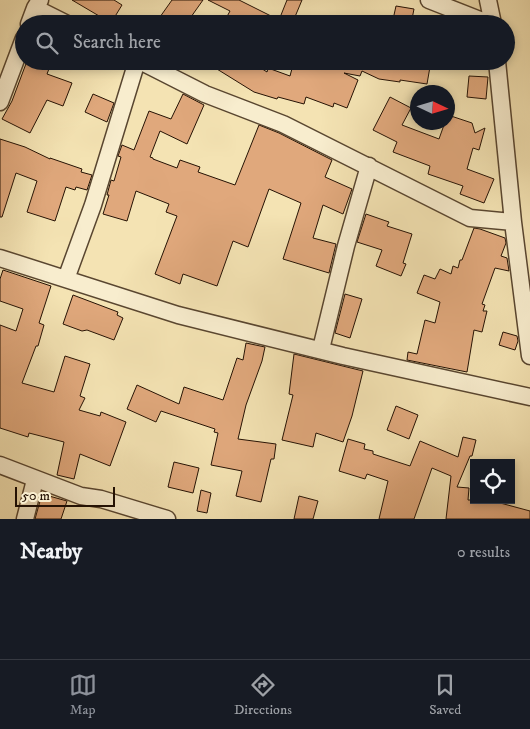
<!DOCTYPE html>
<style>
:root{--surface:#171b24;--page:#20242c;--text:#f1f3f6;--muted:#9ea1a6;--line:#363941;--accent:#8c9099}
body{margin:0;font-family:"IM FELL DW Pica",serif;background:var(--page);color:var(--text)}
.controls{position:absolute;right:15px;bottom:15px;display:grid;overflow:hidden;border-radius:0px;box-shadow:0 2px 8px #0003}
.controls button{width:45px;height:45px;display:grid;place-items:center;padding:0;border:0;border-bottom:1px solid var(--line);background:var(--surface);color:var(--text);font:25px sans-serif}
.compass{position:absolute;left:410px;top:85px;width:45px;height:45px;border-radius:50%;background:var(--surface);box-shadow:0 2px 8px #0003;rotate:94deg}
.scale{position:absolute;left:15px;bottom:12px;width:100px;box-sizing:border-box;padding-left:5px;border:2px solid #251204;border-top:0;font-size:14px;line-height:18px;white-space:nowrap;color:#251204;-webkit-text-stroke:4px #f8edce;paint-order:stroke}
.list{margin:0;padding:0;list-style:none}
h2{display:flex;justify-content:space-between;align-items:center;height:65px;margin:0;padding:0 20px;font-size:21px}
h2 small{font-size:16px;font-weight:400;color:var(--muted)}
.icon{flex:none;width:28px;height:28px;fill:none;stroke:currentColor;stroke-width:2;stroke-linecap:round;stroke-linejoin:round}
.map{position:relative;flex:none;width:530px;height:519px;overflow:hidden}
.search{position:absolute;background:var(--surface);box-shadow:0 2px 8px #0003;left:15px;right:15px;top:15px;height:55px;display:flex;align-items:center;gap:12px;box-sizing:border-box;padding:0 18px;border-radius:28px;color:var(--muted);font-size:19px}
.sheet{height:140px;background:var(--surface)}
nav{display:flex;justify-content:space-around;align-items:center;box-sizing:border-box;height:70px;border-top:1px solid var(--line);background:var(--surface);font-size:14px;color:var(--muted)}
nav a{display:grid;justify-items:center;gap:2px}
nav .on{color:var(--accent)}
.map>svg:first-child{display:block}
.building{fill:#e0a87c;stroke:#251204}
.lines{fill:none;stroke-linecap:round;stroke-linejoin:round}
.minor-casing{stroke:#594630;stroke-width:19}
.minor{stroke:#f8edce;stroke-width:16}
</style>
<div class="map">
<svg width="530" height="519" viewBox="0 0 530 519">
<rect width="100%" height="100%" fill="#f4e3b3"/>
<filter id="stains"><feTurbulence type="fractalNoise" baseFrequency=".004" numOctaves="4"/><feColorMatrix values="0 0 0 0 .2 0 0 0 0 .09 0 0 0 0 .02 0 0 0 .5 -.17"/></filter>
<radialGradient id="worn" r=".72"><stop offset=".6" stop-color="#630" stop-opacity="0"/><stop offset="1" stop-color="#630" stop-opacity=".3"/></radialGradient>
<path class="building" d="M 72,0 L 114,0 L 122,5 L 111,23 Z
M 172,0 L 203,0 L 186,24 L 155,24 Z
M 208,0 L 239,0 L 279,20 L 287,0 L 302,0 L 292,24 L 223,24 L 230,11 Z
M 396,6 L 414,9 L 411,24 L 392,24 Z
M 27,61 L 52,61 L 47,74 L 72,83 L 63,106 L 47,100 L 30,133 L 2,119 L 12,101 Z
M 204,61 L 250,61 L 267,72 L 268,68 L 290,76 L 294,61 L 431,61 L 427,84 L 400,80 L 400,82 L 379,79 L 362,71 L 360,76 L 344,73 L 358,80 L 347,108 L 334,103 L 333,107 L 306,97 L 304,104 L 278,97 L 277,99 L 254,92 Z
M 469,76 L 488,77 L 486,99 L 467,97 Z
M 93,94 L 114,103 L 107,122 L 85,112 Z
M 183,94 L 204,105 L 187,144 L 160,131 L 150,157 L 153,158 L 153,159 L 177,168 L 180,160 L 200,167 L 198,172 L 235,185 L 259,125 L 279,133 L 332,160 L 325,177 L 352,189 L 343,214 L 323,205 L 313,238 L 336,244 L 329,273 L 283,259 L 301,203 L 269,189 L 248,247 L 233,241 L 217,286 L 183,274 L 180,284 L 155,274 L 177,216 L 166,212 L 169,204 L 136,191 L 127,221 L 103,214 L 109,195 L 107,195 L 111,180 L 114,181 L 121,157 L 118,156 L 122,145 L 134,150 L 149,111 L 171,119 Z
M 390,97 L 411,108 L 402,125 L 439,139 L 445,122 L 448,122 L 448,115 L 472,123 L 475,133 L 485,128 L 479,150 L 473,148 L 467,169 L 494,179 L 484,203 L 460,194 L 463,186 L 428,174 L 430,166 L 393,152 L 397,142 L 373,130 Z
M 0,139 L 25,147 L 50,159 L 50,158 L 82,169 L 81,172 L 92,175 L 87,190 L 76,187 L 75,190 L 66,187 L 55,221 L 27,212 L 37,181 L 16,173 L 2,217 L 0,217 Z
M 366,214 L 389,222 L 387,226 L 412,234 L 403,263 L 406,264 L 401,276 L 376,266 L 382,250 L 357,242 Z
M 474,228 L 480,229 L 505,238 L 506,243 L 501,256 L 507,258 L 509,271 L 495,268 L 482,304 L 485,305 L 483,311 L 487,311 L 482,332 L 474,330 L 467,372 L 407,360 L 408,352 L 417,354 L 425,320 L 435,323 L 440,302 L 417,293 L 424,275 L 435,279 L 440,269 L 451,274 L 453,266 L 458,268 L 460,260 L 462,260 Z
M 3,270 L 51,286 L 39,323 L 44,325 L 38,346 L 36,346 L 22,383 L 54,392 L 65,356 L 90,364 L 80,396 L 85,398 L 79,410 L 100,416 L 101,412 L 126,422 L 110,466 L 80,454 L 74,479 L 57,475 L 64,442 L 29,433 L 28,437 L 0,428 L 0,325 L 16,331 L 23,309 L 0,301 L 0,279 Z
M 345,294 L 362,299 L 350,338 L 335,333 Z
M 73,295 L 118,312 L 117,315 L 123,318 L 114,340 L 87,330 L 82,331 L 63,324 Z
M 503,332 L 517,336 L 518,341 L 515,350 L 499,345 Z
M 246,343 L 265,347 L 262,361 L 246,405 L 238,439 L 276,444 L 274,459 L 271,459 L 261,502 L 236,496 L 242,471 L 211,465 L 218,433 L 214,432 L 215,429 L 161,411 L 156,422 L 127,409 L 137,385 L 179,404 L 184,387 L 223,400 L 237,358 L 243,360 Z
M 294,354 L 363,371 L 352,416 L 343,442 L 316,433 L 313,447 L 282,440 L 293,395 L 289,394 Z
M 396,406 L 418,415 L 409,439 L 387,430 Z
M 463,437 L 476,440 L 472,456 L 470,456 L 457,487 L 469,488 L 468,500 L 489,500 L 530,511 L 530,519 L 446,519 L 451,476 L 432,468 L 414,519 L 379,519 L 388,481 L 367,474 L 365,479 L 339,471 L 348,439 L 365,444 L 364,449 L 373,451 L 373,454 L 410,466 L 420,441 L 458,457 Z
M 174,462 L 199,468 L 193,493 L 168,487 Z
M 201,490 L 211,493 L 207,513 L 197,511 Z
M 42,494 L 67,501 L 61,519 L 35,519 Z
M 299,496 L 318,501 L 313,519 L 294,519 Z"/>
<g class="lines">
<g class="minor-casing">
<path id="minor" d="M 429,0 L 490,24
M 488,0 L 493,24
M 35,8 L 67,24
M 29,24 L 35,8 L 40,0
M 140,61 L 205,94 L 283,124 L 470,218 L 513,222
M 497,61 L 513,222 L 530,356
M 0,102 L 24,38
M 0,258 L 178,315 L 343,356 L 530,397
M 66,279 L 93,205 L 137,61
M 321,349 L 346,246 L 369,166
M 0,465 L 81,496 L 101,499 L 167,519
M 25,519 L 35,480"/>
</g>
<use href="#minor" class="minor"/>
</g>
<rect width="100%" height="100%" filter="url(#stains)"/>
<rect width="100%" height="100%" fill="url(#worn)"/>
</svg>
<div class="controls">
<button><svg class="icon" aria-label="locate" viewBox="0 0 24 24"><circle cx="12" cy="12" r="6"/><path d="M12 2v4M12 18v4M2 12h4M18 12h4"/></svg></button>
</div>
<svg class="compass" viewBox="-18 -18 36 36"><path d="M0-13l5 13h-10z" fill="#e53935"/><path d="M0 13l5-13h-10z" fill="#9ea1a6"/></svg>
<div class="scale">50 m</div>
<div class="search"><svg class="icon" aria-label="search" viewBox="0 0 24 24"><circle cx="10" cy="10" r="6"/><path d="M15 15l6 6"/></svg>Search here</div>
</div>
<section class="sheet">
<h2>Nearby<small>0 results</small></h2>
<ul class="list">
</ul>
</section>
<nav>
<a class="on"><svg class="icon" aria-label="map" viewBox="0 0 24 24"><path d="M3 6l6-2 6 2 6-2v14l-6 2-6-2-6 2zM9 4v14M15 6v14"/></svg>Map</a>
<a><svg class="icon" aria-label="directions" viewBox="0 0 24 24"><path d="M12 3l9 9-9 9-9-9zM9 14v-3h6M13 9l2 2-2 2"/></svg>Directions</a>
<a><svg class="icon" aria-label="saved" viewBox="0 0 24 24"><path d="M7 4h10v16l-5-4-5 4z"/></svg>Saved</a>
</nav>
